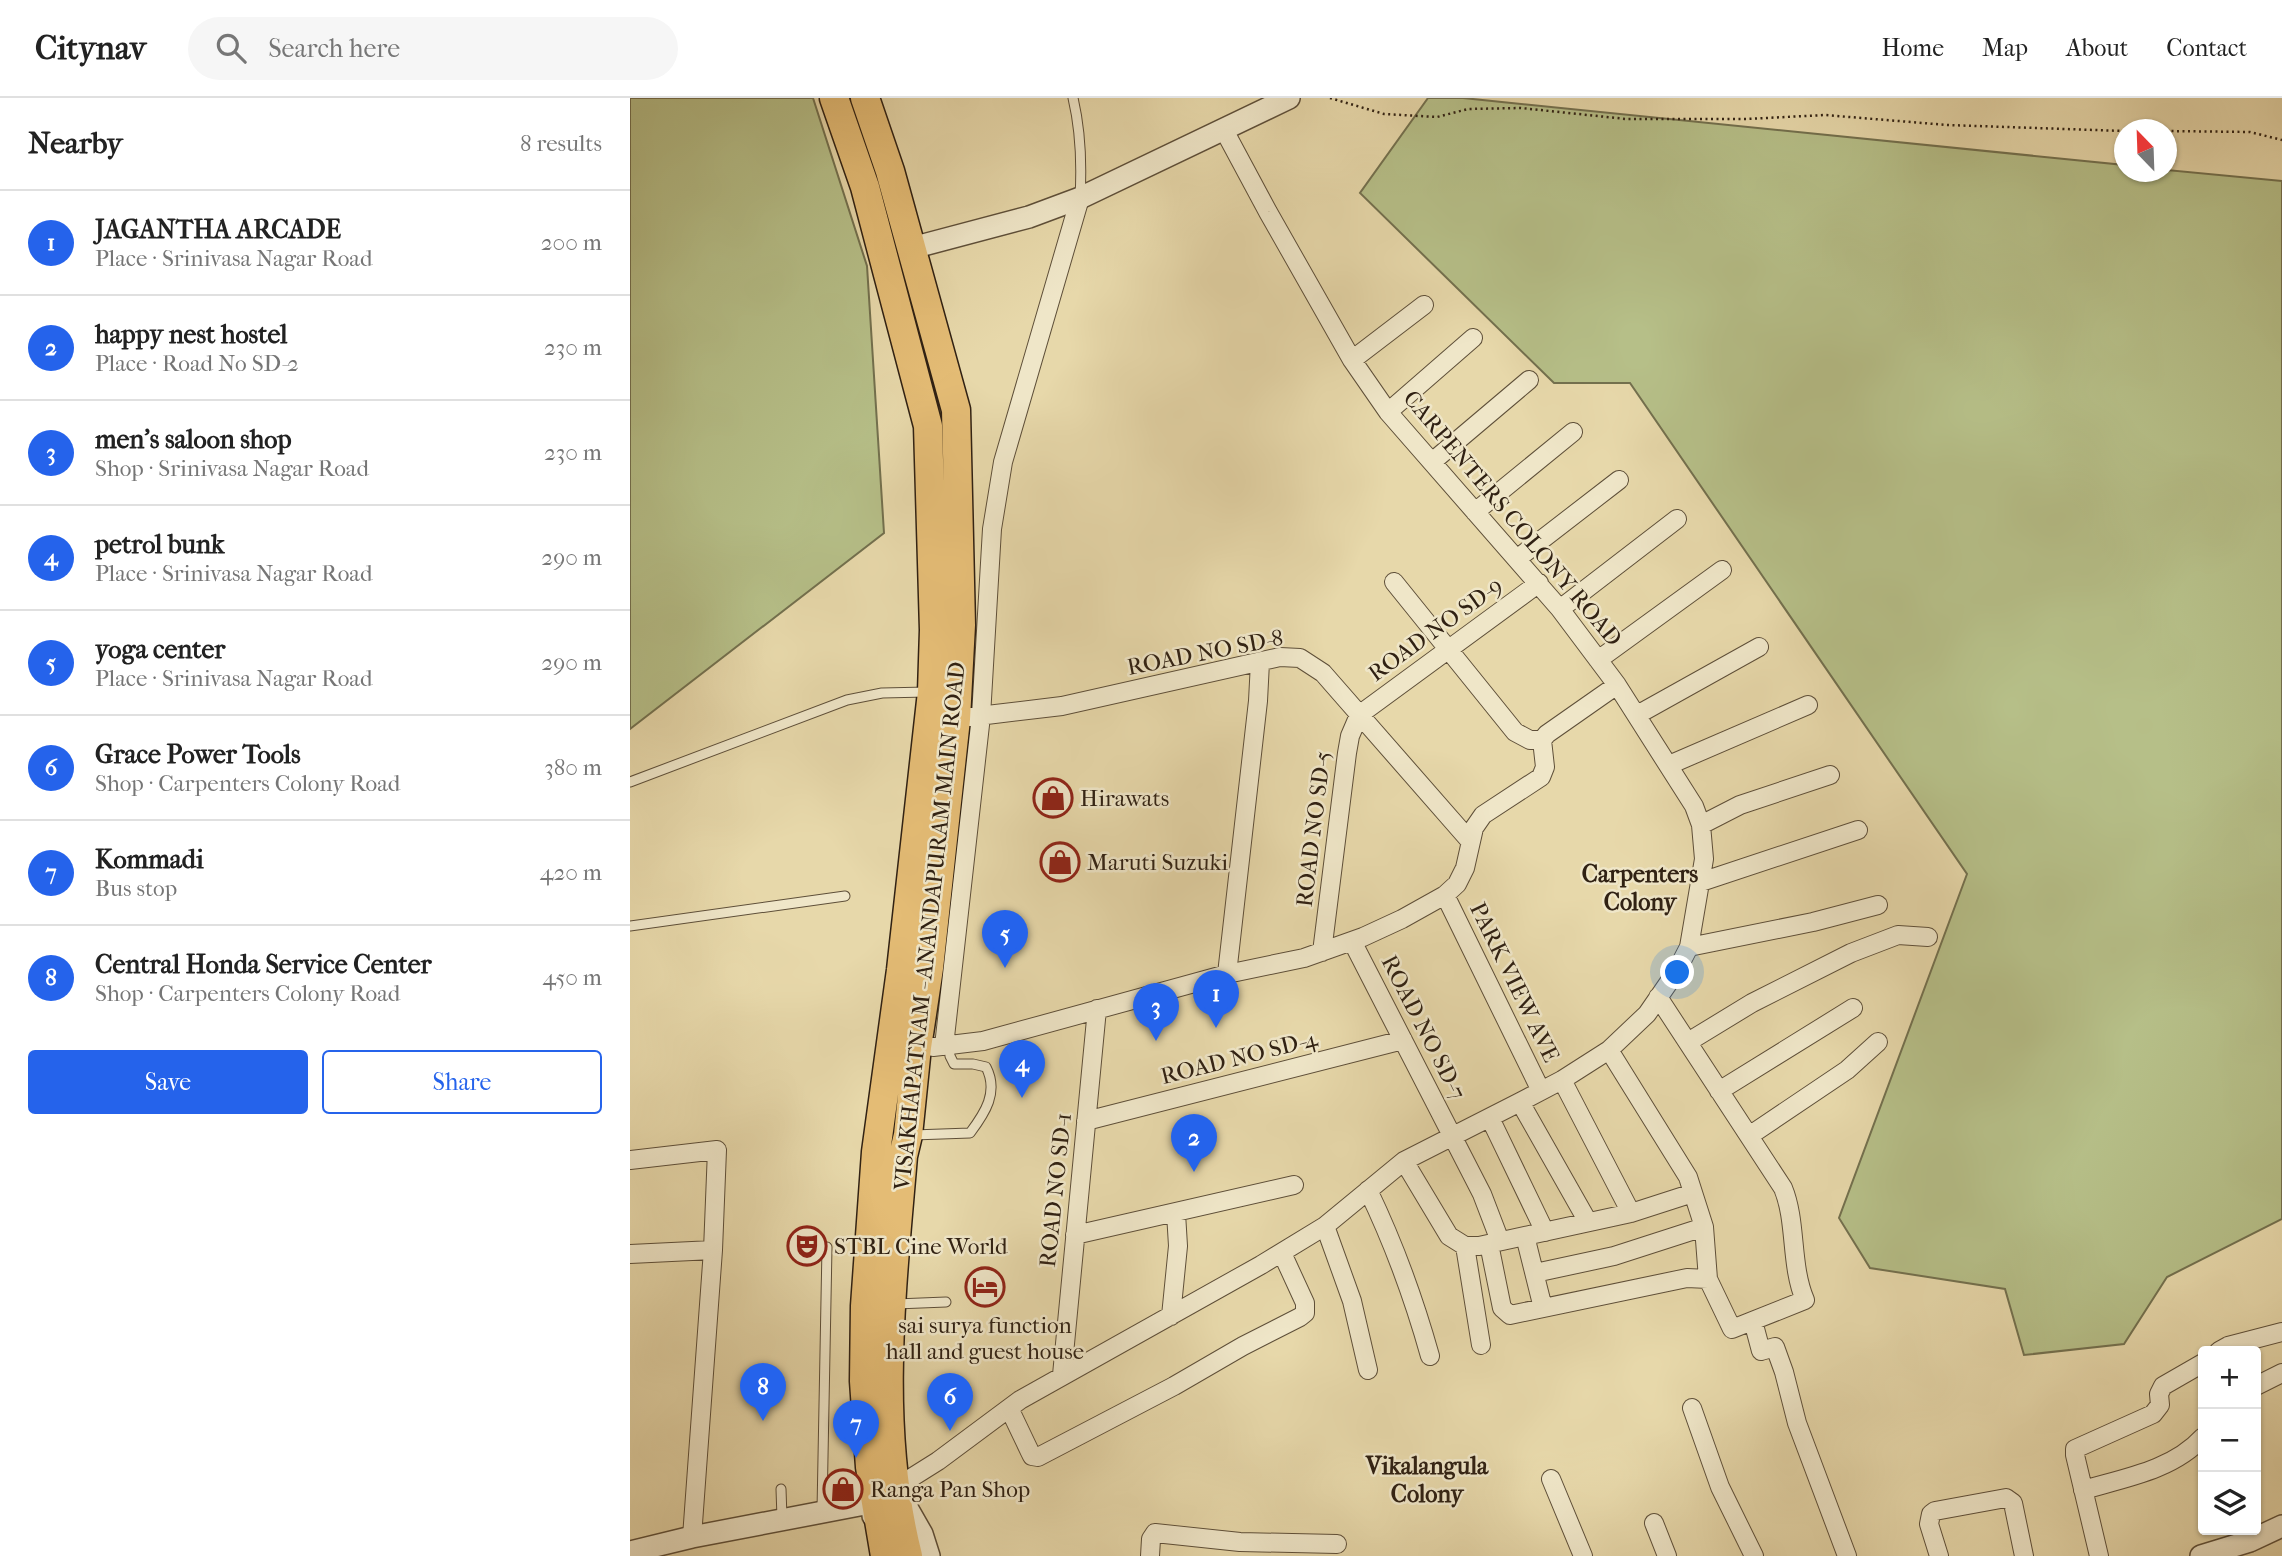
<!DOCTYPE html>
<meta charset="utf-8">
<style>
:root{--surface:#fff;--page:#f6f6f6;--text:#222;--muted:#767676;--line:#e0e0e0;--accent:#2563eb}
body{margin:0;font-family:"IM FELL French Canon",serif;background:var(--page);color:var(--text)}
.controls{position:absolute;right:21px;bottom:21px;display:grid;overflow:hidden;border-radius:7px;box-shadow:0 2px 5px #0004}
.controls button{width:63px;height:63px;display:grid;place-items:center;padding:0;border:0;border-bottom:2px solid var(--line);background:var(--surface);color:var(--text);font:35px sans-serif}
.compass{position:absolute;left:1484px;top:21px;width:63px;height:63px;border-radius:50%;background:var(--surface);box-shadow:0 2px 5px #0004;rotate:337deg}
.you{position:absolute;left:1048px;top:875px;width:24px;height:24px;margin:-18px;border:5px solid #fff;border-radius:50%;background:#1a73e8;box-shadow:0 0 0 10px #1a73e833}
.badge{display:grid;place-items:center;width:46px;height:46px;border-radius:50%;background:var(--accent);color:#fff;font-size:23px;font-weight:700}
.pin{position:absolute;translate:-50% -58px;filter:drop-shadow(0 2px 4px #0008)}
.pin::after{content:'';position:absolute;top:37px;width:24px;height:21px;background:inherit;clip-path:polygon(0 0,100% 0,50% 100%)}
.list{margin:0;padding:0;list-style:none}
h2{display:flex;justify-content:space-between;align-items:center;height:91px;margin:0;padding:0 28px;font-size:30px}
h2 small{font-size:23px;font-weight:400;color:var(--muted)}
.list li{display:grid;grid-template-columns:46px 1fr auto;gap:21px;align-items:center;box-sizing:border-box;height:105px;padding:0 28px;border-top:2px solid var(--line)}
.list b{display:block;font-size:26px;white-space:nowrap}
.list p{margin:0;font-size:23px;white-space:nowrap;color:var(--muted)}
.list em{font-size:23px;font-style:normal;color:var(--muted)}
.actions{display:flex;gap:14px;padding:21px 28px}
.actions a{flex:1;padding:16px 0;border:2px solid var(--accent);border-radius:7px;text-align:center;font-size:24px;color:var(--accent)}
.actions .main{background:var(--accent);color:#fff}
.icon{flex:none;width:38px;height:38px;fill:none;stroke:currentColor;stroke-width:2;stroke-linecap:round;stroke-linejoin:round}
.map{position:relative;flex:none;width:1652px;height:1458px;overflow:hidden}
header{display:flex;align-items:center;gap:42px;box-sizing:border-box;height:98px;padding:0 35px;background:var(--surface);border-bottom:2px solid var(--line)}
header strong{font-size:33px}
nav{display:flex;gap:38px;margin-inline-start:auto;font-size:24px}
.search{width:490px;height:63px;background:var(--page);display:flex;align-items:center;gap:18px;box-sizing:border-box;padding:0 24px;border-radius:38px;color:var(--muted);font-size:26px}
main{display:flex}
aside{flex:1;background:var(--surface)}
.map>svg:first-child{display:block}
.green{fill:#b6bf88;stroke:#73704e;stroke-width:2}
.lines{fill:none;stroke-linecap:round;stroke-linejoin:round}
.service-casing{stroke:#5e4f39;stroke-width:11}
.minor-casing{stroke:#5e4f39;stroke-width:20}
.tertiary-casing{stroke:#5e4f39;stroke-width:24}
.primary-casing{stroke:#302113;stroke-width:31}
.path{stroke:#302113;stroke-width:2.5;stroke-dasharray:2 3.5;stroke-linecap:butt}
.service{stroke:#efe6c8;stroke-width:9}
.minor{stroke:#efe6c8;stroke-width:18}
.tertiary{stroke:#efe6c8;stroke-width:21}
.primary{stroke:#e4bc75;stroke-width:28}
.labels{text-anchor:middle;stroke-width:5;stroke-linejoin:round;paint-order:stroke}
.street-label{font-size:23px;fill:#302113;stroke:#efe6c8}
.poi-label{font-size:23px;fill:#302113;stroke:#efe6c8;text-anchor:start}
.neighbourhood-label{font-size:24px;font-weight:bold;fill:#302113;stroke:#efe6c8}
</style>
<header>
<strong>Citynav</strong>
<div class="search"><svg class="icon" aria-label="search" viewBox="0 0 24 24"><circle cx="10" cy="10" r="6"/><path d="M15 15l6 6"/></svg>Search here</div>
<nav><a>Home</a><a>Map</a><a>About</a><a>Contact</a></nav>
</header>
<main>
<aside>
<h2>Nearby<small>8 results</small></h2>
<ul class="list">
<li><span class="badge">1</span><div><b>JAGANTHA ARCADE</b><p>Place · Srinivasa Nagar Road</p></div><em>200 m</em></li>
<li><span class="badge">2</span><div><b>happy nest hostel</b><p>Place · Road No SD-2</p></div><em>230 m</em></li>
<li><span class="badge">3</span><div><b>men's saloon shop</b><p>Shop · Srinivasa Nagar Road</p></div><em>230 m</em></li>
<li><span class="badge">4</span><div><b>petrol bunk</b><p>Place · Srinivasa Nagar Road</p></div><em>290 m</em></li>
<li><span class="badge">5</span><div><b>yoga center</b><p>Place · Srinivasa Nagar Road</p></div><em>290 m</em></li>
<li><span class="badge">6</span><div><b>Grace Power Tools</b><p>Shop · Carpenters Colony Road</p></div><em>380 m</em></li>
<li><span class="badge">7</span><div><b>Kommadi</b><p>Bus stop</p></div><em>420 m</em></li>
<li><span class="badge">8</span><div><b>Central Honda Service Center</b><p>Shop · Carpenters Colony Road</p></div><em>450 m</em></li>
</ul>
<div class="actions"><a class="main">Save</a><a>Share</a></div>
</aside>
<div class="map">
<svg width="1652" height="1458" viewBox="0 0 1652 1458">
<rect width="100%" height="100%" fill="#e7d8aa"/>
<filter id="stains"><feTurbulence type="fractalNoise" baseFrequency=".00286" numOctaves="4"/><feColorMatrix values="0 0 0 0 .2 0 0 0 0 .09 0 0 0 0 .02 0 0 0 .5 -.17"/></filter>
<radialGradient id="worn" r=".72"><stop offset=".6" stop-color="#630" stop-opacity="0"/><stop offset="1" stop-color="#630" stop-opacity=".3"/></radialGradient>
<path class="green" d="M 0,0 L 183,0 L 237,168 L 254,435 L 0,631 Z
M 798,0 L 833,0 L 1494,67 L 1494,74 L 1536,74 L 1537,72 L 1652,83 L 1652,1121 L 1537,1179 L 1494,1246 L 1394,1257 L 1375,1191 L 1240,1170 L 1209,1120 L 1337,776 L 1000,285 L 924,285 L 730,95 Z"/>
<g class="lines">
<g class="service-casing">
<path id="service" d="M 443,0 C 451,34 452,64 450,99
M 0,684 L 217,602 L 252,595 L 297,594
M 0,828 L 215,798
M 283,1037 L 340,1035 C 355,1015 369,994 356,969 L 343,966 L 324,966 L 320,958 L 319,948
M 266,1206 L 316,1204
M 151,1391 L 152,1420
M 192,1412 L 197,1149"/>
</g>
<g class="minor-casing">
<path id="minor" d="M 722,262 L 794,207
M 758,314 L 843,240
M 802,364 L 899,282
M 845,414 L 943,334
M 888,460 L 989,382
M 764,484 L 885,634 L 900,642 L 912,642
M 930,511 L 1047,421
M 968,562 L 1092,472
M 1007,617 L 1129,549
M 340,619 L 432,608 L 650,559 L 670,560 L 693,575 L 840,743
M 1039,667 L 1178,607
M 1071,727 L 1110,707 L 1200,677
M 1071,784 L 1228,732
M 815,797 L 911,993
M 722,843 L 852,1096 L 870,1143
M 1059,849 L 1183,824 L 1248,807
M 692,854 L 717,655 L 720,638 L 729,617 L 909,485
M 597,876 L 628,603 L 630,564
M 1058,944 L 1122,905 L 1221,855 L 1268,837 L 1298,839
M 314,948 L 351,618 L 362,431 L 373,364 L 450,100
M 303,949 L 353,943 L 597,876 L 674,860 L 733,839 L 772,821 L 815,797 L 827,786 L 835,770 L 844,730 L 853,717 L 911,679 L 915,669 L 912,642 L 917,636 L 987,587
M 979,952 L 1058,1079 L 1074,1129 L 1078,1181 L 1102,1231 L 1175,1202 C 1160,1167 1167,1124 1153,1090 L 1028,899
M 932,982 L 1001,1115
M 1089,993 L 1223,910
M 890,1004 L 958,1124
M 860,1020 L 915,1134
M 456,1023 L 773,942
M 1119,1038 L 1217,972 L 1248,944
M 0,1062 L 87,1052 L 83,1152 L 62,1439
M 774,1063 L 819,1138 L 835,1148 L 849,1148 L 1001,1115 L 1063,1095
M 738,1092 C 764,1146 784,1201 800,1258
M 695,1128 L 722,1203 L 738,1272
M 445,1137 L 664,1087
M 895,1138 L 913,1210
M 859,1146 L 872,1210 L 880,1217 L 1057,1180 L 1078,1181
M 835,1148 L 851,1247
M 0,1156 L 83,1152
M 905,1175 L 984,1158 L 1074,1129
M 541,1218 L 548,1148 L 546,1115
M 1123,1223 L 1131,1253 L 1145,1249 L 1154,1274 L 1167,1325 L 1217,1458
M 1589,1253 L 1598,1248 L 1652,1234
M 432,1277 L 467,911
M 1626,1288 L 1652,1275
M 379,1310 L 400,1354 L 402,1358 L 408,1359 L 544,1288 L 613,1248 L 670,1219 L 675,1215 L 675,1205 L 652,1155
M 1062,1310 L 1090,1389 L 1124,1458
M 921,1381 L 953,1458
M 265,1390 L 308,1363 L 390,1302 L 631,1167 L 695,1128 L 774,1063 L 890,1004 L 932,982 L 979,952 L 1017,916 L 1046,874 L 1059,849 L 1074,761 L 1071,727 L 1064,708 L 987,587 L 930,511 L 758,314 L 722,262 L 638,114 L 594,32
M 1453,1392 C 1495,1380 1543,1372 1573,1339
M 1024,1425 L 1037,1458
M 520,1458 L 521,1441 L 525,1435 L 610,1444 L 707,1446
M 1309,1458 L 1299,1426 L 1301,1416 L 1305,1413 L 1376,1400 L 1383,1405 L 1394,1458
M 1469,1458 L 1445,1357 L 1445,1351 L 1523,1316 L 1530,1307 L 1529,1296 L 1533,1288 L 1573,1265"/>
</g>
<g class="tertiary-casing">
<path id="tertiary" d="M 282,150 L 399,119 L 450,100 L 659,0
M 272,1401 L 292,1436 L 299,1458
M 0,1454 L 62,1439 L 245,1404 L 243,1418
M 1571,1458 L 1620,1443 L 1652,1428"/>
</g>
<g class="primary-casing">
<path id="primary" d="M 204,0 L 235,89 L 298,328 L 304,532 L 302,594 L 271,872 L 246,1054 L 235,1208 L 234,1283 L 240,1369 L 255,1458
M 235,0 L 260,73 L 326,312 L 331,527 L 326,621 L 299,870 L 287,949 L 278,1037 L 273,1058 C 262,1190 245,1327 278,1458"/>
</g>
<path class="path" d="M 700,0 L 754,16 L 807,19 L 838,11 L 891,10 L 996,21 L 1116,21 L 1195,17 L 1317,27 L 1494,33
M 1536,33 L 1620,34 L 1652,42"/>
<use href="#service" class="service"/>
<use href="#minor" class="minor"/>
<use href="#tertiary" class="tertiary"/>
<use href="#primary" class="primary"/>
</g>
<defs>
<g id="shop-ring" transform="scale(2.0125)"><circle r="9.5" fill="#efe6c8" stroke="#8f2418" stroke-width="1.5"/><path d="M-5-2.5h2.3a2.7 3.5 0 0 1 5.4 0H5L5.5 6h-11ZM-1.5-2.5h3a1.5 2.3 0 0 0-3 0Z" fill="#8f2418"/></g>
<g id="theatre-ring" transform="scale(2.0125)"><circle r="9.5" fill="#efe6c8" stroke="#8f2418" stroke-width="1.5"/><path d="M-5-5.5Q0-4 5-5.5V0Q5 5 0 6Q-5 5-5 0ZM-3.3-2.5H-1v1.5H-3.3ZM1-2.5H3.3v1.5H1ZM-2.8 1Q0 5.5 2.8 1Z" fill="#8f2418"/></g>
<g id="hotel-ring" transform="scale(2.0125)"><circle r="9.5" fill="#efe6c8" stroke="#8f2418" stroke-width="1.5"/><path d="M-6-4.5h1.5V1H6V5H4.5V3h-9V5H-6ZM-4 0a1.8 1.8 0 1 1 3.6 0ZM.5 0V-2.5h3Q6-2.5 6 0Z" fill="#8f2418"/></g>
</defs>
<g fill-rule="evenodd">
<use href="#shop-ring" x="423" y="700"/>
<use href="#shop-ring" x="430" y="764"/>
<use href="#theatre-ring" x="177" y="1148"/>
<use href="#hotel-ring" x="355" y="1189"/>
<use href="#shop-ring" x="213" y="1391"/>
</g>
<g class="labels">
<g class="street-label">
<text transform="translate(883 420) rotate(50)" y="8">CARPENTERS COLONY ROAD</text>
<text transform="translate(805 531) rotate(-36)" y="8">ROAD NO SD-9</text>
<text transform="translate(575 554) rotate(-11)" y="8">ROAD NO SD-8</text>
<text transform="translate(683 731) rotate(-83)" y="8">ROAD NO SD-5</text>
<text transform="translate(299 828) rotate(-84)" y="8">VISAKHAPATNAM - ANANDAPURAM MAIN ROAD</text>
<text transform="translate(885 884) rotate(64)" y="8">PARK VIEW AVE</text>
<text transform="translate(794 929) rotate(63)" y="8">ROAD NO SD-7</text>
<text transform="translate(609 959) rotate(-14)" y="8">ROAD NO SD-4</text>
<text transform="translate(425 1092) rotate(-84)" y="8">ROAD NO SD-1</text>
</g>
<g class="poi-label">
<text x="450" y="708">Hirawats</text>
<text x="457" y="772">Maruti Suzuki</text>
<text x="204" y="1156">STBL Cine World</text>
<text x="355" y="1235" text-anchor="middle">sai surya function<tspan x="355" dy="26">hall and guest house</tspan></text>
<text x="240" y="1399">Ranga Pan Shop</text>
</g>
<g class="neighbourhood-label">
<text x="1010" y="784">Carpenters<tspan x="1010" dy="28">Colony</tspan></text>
<text x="797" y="1376">Vikalangula<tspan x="797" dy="28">Colony</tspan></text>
</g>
</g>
<rect width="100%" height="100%" filter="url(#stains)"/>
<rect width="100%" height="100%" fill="url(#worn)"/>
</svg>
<div class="controls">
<button>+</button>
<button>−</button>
<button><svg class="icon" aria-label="layers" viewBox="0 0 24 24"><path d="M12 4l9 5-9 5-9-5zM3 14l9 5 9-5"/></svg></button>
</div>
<svg class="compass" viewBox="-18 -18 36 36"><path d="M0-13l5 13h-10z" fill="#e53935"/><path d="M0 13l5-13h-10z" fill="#767676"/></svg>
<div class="you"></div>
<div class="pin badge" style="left:586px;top:930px">1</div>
<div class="pin badge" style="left:564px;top:1074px">2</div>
<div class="pin badge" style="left:526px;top:943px">3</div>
<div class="pin badge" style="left:392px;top:1000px">4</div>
<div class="pin badge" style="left:375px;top:870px">5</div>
<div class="pin badge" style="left:320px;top:1333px">6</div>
<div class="pin badge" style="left:226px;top:1360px">7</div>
<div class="pin badge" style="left:133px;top:1323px">8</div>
</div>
</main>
